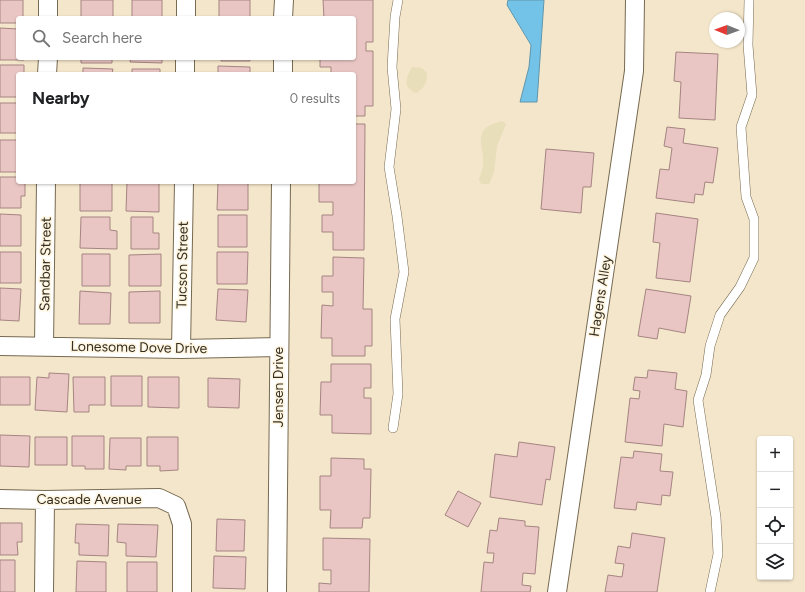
<!DOCTYPE html>
<meta charset="utf-8">
<style>
:root{--surface:#fff;--page:#f2f2f2;--text:#202124;--muted:#757577;--line:#e0e0e0}
body{margin:0;font-family:Figtree,sans-serif;background:var(--page);color:var(--text)}
.controls{position:absolute;right:12px;bottom:12px;display:grid;overflow:hidden;border-radius:4px;box-shadow:0 1px 3px #0004}
.controls button{width:36px;height:36px;display:grid;place-items:center;padding:0;border:0;border-bottom:1px solid var(--line);background:var(--surface);color:var(--text);font:20px sans-serif}
.compass{position:absolute;left:709px;top:12px;width:36px;height:36px;border-radius:50%;background:var(--surface);box-shadow:0 1px 3px #0004;rotate:271deg}
.list{margin:0;padding:0;list-style:none}
h2{display:flex;justify-content:space-between;align-items:center;height:52px;margin:0;padding:0 16px;font-size:17px}
h2 small{font-size:13px;font-weight:400;color:var(--muted)}
.icon{flex:none;width:22px;height:22px;fill:none;stroke:currentColor;stroke-width:2;stroke-linecap:round;stroke-linejoin:round}
.map{position:relative;flex:none;width:805px;height:592px;overflow:hidden}
.search{position:absolute;background:var(--surface);box-shadow:0 1px 3px #0004;left:16px;top:16px;width:340px;height:44px;display:flex;align-items:center;gap:10px;box-sizing:border-box;padding:0 14px;border-radius:4px;color:var(--muted);font-size:15px}
.panel{position:absolute;background:var(--surface);box-shadow:0 1px 3px #0004;left:16px;top:72px;width:340px;height:112px;border-radius:4px}
.map>svg:first-child{display:block}
.sand{fill:#e8deb9}
.water{fill:#73c2e7;stroke:#6096ac}
.building{fill:#e9c6c3;stroke:#a58482}
.lines{fill:none;stroke-linecap:round;stroke-linejoin:round}
.lane-casing{stroke:#766a51;stroke-width:10}
.street-casing{stroke:#766a51;stroke-width:20}
.lane{stroke:#fff;stroke-width:9}
.street{stroke:#fff;stroke-width:18}
.labels{text-anchor:middle;stroke-width:3;stroke-linejoin:round;paint-order:stroke}
.street-label{font-size:14px;fill:#332e23;stroke:#fff4dd}
</style>
<div class="map">
<svg width="805" height="592" viewBox="0 0 805 592">
<rect width="100%" height="100%" fill="#f4e6ca"/>
<path class="sand" d="M 412,67 L 422,68 L 427,73 C 427,84 424,88 416,93 C 402,87 406,78 412,67 Z
M 502,121 L 506,124 L 497,146 L 494,172 L 489,184 L 481,184 L 479,179 C 482,172 484,165 483,157 C 483,148 477,137 485,129 C 489,125 496,123 502,121 Z"/>
<path class="water" d="M 508,0 L 544,0 L 537,102 L 520,102 L 529,67 L 531,45 L 507,5 Z"/>
<path class="building" d="M 0,0 L 23,0 L 23,18 L 18,18 L 18,23 L 0,23 Z
M 81,0 L 113,0 L 113,18 L 81,18 Z
M 132,0 L 162,0 L 162,18 L 132,18 Z
M 219,0 L 250,0 L 250,18 L 219,18 Z
M 323,0 L 373,0 L 373,42 L 366,42 L 366,51 L 373,51 L 373,106 L 365,106 L 365,116 L 354,116 L 354,74 L 331,74 L 331,67 L 320,67 L 320,58 L 354,58 L 354,18 L 324,18 Z
M 0,28 L 18,29 L 18,58 L 24,58 L 24,60 L 0,60 Z
M 676,52 L 718,54 L 715,120 L 679,118 L 681,82 L 674,81 Z
M 81,58 L 112,58 L 112,63 L 81,63 Z
M 131,58 L 162,58 L 162,63 L 130,62 Z
M 221,58 L 250,58 L 250,61 L 221,61 Z
M 0,65 L 24,65 L 24,74 L 18,74 L 18,97 L 0,97 Z
M 218,66 L 250,67 L 250,74 L 218,74 Z
M 83,68 L 113,69 L 112,74 L 83,74 Z
M 132,69 L 160,69 L 160,74 L 132,74 Z
M 0,103 L 18,103 L 18,133 L 0,133 Z
M 354,124 L 365,124 L 364,250 L 333,250 L 333,232 L 322,232 L 322,215 L 333,215 L 333,202 L 319,202 L 319,182 L 354,182 Z
M 667,127 L 685,129 L 683,143 L 718,148 L 713,183 L 705,182 L 703,195 L 695,194 L 694,203 L 656,198 L 660,169 L 669,170 L 672,148 L 664,146 Z
M 0,140 L 18,140 L 18,172 L 0,172 Z
M 546,149 L 594,153 L 591,187 L 583,187 L 581,213 L 541,209 Z
M 0,177 L 18,177 L 18,182 L 25,182 L 25,196 L 21,196 L 21,208 L 0,208 Z
M 80,182 L 112,182 L 112,211 L 80,211 Z
M 127,182 L 159,182 L 159,212 L 126,211 Z
M 218,182 L 248,182 L 248,210 L 217,210 Z
M 656,213 L 698,219 L 690,282 L 656,278 L 660,243 L 653,242 Z
M 0,214 L 21,215 L 21,246 L 0,246 Z
M 218,215 L 247,215 L 247,247 L 218,247 Z
M 81,217 L 110,217 L 110,230 L 117,231 L 117,249 L 80,248 Z
M 131,217 L 153,217 L 153,233 L 159,233 L 159,249 L 131,249 Z
M 0,252 L 21,252 L 21,283 L 0,283 Z
M 217,252 L 248,252 L 247,284 L 217,284 Z
M 82,254 L 110,254 L 110,286 L 82,286 Z
M 161,254 L 161,286 L 129,286 L 129,255 Z
M 333,257 L 364,258 L 363,309 L 372,309 L 372,346 L 365,346 L 365,356 L 332,356 L 332,338 L 321,338 L 322,305 L 333,306 L 333,292 L 322,292 L 322,276 L 333,276 Z
M 0,288 L 21,289 L 19,321 L 0,320 Z
M 218,289 L 248,290 L 246,322 L 216,320 Z
M 646,289 L 691,296 L 685,333 L 659,328 L 657,339 L 638,336 Z
M 80,291 L 111,293 L 110,324 L 79,324 Z
M 160,291 L 160,323 L 129,323 L 129,292 Z
M 331,364 L 371,364 L 371,388 L 364,388 L 364,398 L 371,398 L 371,434 L 332,433 L 332,415 L 320,415 L 321,382 L 331,382 Z
M 648,370 L 677,373 L 675,389 L 687,391 L 683,427 L 664,424 L 662,446 L 625,442 L 630,398 L 639,399 L 640,391 L 633,390 L 635,377 L 647,378 Z
M 49,373 L 69,374 L 67,412 L 35,410 L 37,377 L 49,378 Z
M 111,376 L 142,376 L 142,406 L 111,406 Z
M 0,377 L 30,377 L 30,405 L 0,405 Z
M 73,377 L 105,377 L 105,405 L 89,405 L 89,412 L 74,412 Z
M 148,377 L 179,377 L 179,408 L 148,407 Z
M 208,378 L 240,379 L 239,408 L 208,407 Z
M 0,435 L 30,436 L 29,467 L 0,466 Z
M 72,436 L 104,436 L 104,469 L 85,469 L 85,466 L 72,466 Z
M 35,437 L 67,437 L 67,465 L 35,465 Z
M 147,437 L 178,437 L 178,470 L 160,471 L 160,466 L 147,466 Z
M 110,438 L 141,438 L 141,466 L 126,466 L 126,470 L 109,469 Z
M 519,442 L 555,447 L 550,480 L 546,479 L 542,505 L 490,497 L 495,454 L 517,457 Z
M 634,451 L 662,454 L 660,471 L 673,472 L 670,496 L 662,495 L 661,505 L 637,502 L 636,510 L 614,508 L 621,457 L 633,458 Z
M 331,458 L 364,459 L 364,469 L 371,469 L 370,518 L 363,518 L 362,528 L 330,528 L 331,510 L 320,510 L 320,476 L 331,476 Z
M 458,491 L 481,503 L 468,527 L 445,515 Z
M 499,518 L 525,521 L 525,526 L 539,527 L 535,574 L 523,573 L 522,585 L 531,586 L 530,592 L 481,592 L 484,562 L 493,563 L 494,553 L 487,553 L 490,530 L 497,531 Z
M 217,519 L 245,520 L 244,551 L 216,551 Z
M 0,523 L 22,523 L 22,542 L 17,542 L 18,555 L 0,555 Z
M 76,524 L 109,525 L 108,556 L 79,555 L 79,543 L 75,543 Z
M 118,524 L 158,525 L 156,557 L 126,556 L 126,543 L 117,542 Z
M 632,533 L 665,538 L 657,592 L 605,592 L 608,575 L 622,577 L 624,564 L 615,563 L 618,546 L 630,548 Z
M 323,538 L 370,539 L 369,592 L 319,592 L 319,583 L 331,584 L 331,570 L 323,570 Z
M 214,556 L 246,557 L 245,589 L 213,588 Z
M 0,560 L 15,560 L 15,592 L 0,592 Z
M 77,561 L 106,562 L 106,592 L 76,592 Z
M 127,562 L 157,562 L 157,592 L 127,592 Z"/>
<g class="lines">
<g class="lane-casing">
<path id="lane" d="M 393,428 L 398,394 L 395,319 L 404,272 L 397,216 L 389,167 L 396,109 L 392,67 L 395,17 L 398,0
M 710,592 L 718,554 L 716,517 L 698,400 L 706,375 L 710,346 L 720,315 L 740,287 L 754,258 L 754,219 L 746,197 L 741,127 L 752,95 L 748,45 L 749,0"/>
</g>
<g class="street-casing">
<path id="street" d="M 48,18 L 48,0
M 186,18 L 186,0
M 283,18 L 284,0
M 47,74 L 48,58
M 185,74 L 185,58
M 283,74 L 283,58
M 0,346 L 181,349 L 279,347
M 44,346 L 46,182
M 181,349 L 184,182
M 0,499 L 45,500 L 159,498 L 176,506 L 182,524 L 182,592
M 44,592 L 45,500
M 277,592 L 281,182
M 557,592 L 634,71 L 635,0"/>
</g>
<use href="#lane" class="lane"/>
<use href="#street" class="street"/>
</g>
<g class="labels">
<g class="street-label">
<text transform="translate(45 264) rotate(-89)" y="5">Sandbar Street</text>
<text transform="translate(182 265) rotate(-89)" y="5">Tucson Street</text>
<text transform="translate(600 296) rotate(-81)" y="5">Hagens Alley</text>
<text transform="translate(139 347) rotate(1)" y="5">Lonesome Dove Drive</text>
<text transform="translate(278 387) rotate(-90)" y="5">Jensen Drive</text>
<text x="89" y="504">Cascade Avenue</text>
</g>
</g>
</svg>
<div class="controls">
<button>+</button>
<button>−</button>
<button><svg class="icon" aria-label="locate" viewBox="0 0 24 24"><circle cx="12" cy="12" r="6"/><path d="M12 2v4M12 18v4M2 12h4M18 12h4"/></svg></button>
<button><svg class="icon" aria-label="layers" viewBox="0 0 24 24"><path d="M12 4l9 5-9 5-9-5zM3 14l9 5 9-5"/></svg></button>
</div>
<svg class="compass" viewBox="-18 -18 36 36"><path d="M0-13l5 13h-10z" fill="#e53935"/><path d="M0 13l5-13h-10z" fill="#757577"/></svg>
<div class="search"><svg class="icon" aria-label="search" viewBox="0 0 24 24"><circle cx="10" cy="10" r="6"/><path d="M15 15l6 6"/></svg>Search here</div>
<section class="panel">
<h2>Nearby<small>0 results</small></h2>
<ul class="list">
</ul>
</section>
</div>
